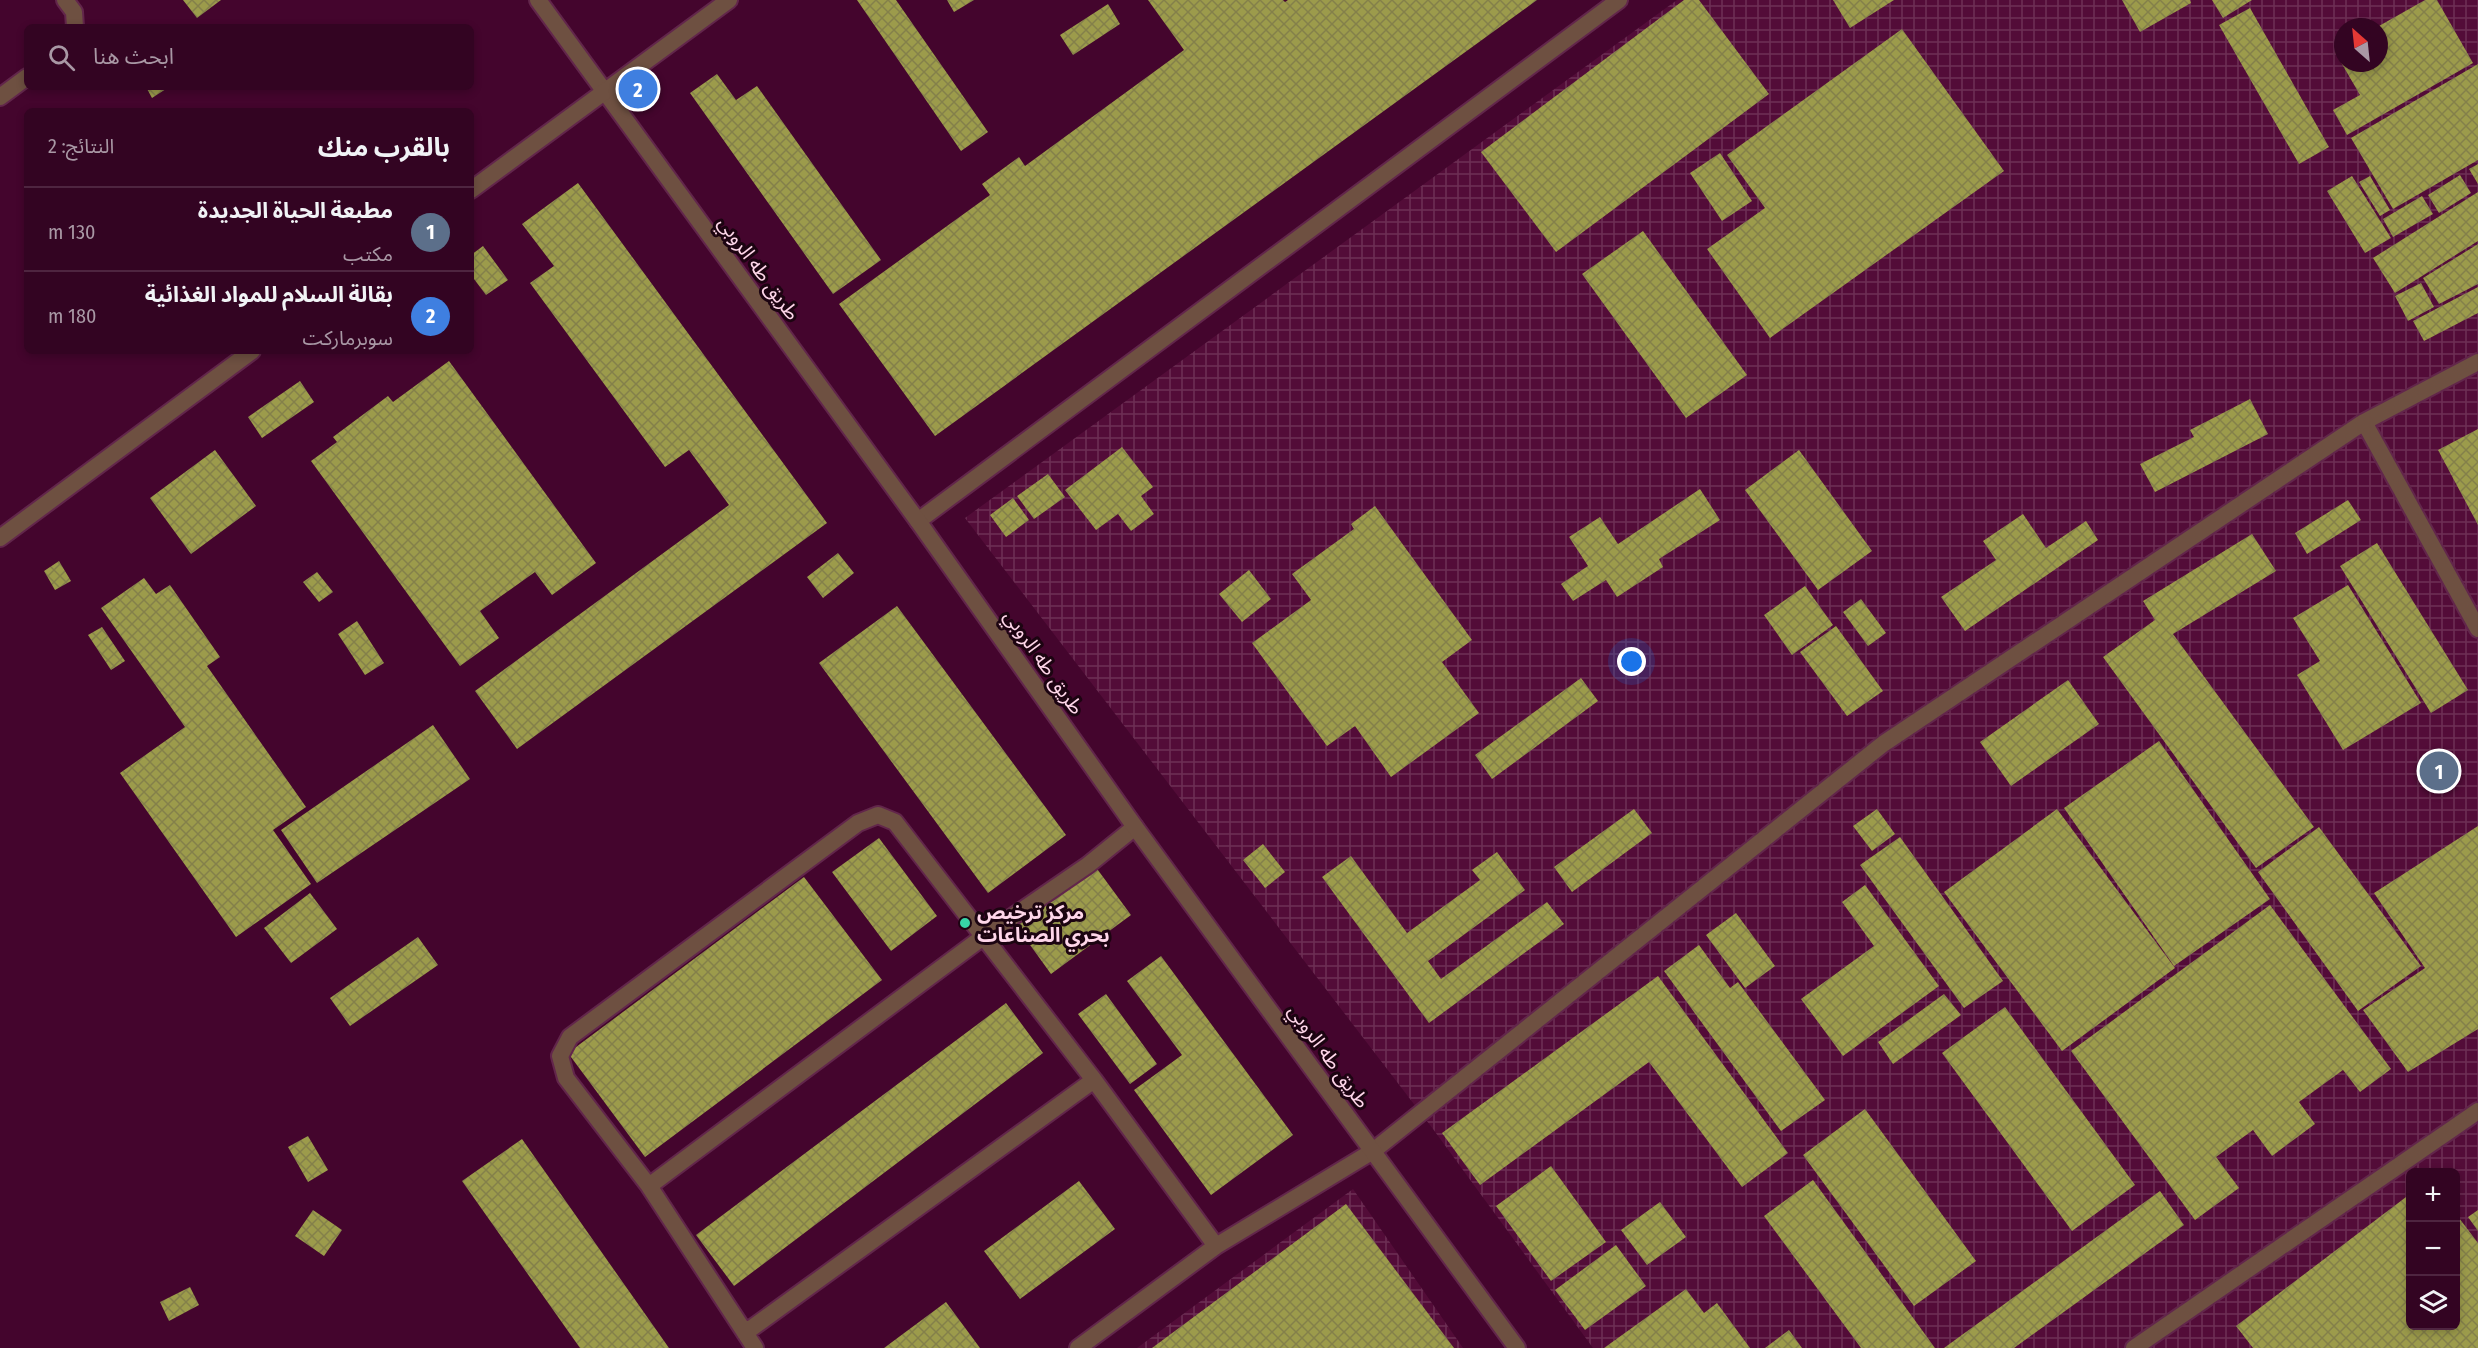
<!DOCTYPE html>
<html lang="ar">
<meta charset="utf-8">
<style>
:root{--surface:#330422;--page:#3b0e2a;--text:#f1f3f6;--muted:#a998a5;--line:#4e2540;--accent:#db2777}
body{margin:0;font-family:"Fira Sans Condensed","Noto Sans Arabic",sans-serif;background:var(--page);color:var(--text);direction:rtl}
.controls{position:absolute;right:18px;bottom:18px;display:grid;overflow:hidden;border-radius:9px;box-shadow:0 3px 9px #0003}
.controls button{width:54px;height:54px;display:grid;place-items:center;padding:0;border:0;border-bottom:2px solid var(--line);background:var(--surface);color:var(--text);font:30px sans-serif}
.compass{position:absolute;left:2334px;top:18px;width:54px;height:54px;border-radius:50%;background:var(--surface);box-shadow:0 3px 9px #0003;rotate:333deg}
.you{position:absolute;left:1632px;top:662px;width:21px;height:21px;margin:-15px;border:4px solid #fff;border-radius:50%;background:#1a73e8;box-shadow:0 0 0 9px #1a73e833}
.badge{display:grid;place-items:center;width:39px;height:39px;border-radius:50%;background:var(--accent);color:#fff;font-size:20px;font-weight:700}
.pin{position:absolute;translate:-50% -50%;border:3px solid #fff;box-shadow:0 2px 6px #0006}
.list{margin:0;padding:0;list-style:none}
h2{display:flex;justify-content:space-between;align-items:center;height:78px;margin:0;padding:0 24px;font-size:26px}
h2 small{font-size:20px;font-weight:400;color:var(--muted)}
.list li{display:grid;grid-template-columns:39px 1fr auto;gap:18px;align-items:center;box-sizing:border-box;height:84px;padding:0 24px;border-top:2px solid var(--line)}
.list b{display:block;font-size:22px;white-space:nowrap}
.list p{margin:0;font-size:20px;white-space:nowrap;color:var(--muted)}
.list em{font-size:20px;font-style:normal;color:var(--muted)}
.icon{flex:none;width:33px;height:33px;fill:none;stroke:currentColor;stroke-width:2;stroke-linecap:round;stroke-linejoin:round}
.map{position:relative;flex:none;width:2478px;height:1348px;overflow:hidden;direction:ltr}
.search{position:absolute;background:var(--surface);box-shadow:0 3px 9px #0003;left:24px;top:24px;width:450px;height:66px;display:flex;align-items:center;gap:15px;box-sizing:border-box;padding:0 21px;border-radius:9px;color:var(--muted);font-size:22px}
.panel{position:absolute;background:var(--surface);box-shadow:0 3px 9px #0003;left:24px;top:108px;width:450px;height:246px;border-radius:9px;direction:rtl}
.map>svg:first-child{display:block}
.industrial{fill:url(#industrial-grid);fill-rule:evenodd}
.building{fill:url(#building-cross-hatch)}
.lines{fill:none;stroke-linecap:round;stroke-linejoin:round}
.service-casing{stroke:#62264b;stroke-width:20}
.minor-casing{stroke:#62264b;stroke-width:20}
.tertiary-casing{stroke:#62264b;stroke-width:20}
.service{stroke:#6e5041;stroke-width:16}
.minor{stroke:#6e5041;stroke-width:16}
.tertiary{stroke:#6e5041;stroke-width:16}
.poi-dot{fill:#37d4a6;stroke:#1c0411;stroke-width:2}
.labels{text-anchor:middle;stroke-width:6;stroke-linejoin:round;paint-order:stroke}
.street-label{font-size:20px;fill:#fed6e9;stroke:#1c0411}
.poi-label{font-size:20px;font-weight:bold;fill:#fed6e9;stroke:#1c0411;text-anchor:start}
</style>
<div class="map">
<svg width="2478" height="1348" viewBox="0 0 2478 1348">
<defs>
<pattern id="industrial-grid" width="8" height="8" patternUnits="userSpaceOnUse" patternTransform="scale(1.5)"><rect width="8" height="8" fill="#530c38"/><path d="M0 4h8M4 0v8" fill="none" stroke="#6d2f55"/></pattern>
<pattern id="building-cross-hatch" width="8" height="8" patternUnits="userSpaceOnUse" patternTransform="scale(1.5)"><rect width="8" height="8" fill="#9c9b4b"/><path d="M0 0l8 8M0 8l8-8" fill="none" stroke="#84804a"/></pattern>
</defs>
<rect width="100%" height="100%" fill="#44052d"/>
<path class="industrial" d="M 1677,0 L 2478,0 L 2478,1348 L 1593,1348 L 1433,1129 L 965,518 ZM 2343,27 L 2379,27 L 2379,63 L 2343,63 ZM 2410,1172 L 2456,1172 L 2456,1326 L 2410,1326 Z
M 1353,1189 L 1463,1348 L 1137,1348 Z"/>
<path class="building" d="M 183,0 L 221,0 L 197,18 Z
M 857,0 L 896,0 L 988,132 L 961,151 Z
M 947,0 L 974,0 L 954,12 Z
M 1148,0 L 1283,0 L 1285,2 L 1288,0 L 1537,0 L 935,436 L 839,304 L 990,195 L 982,184 L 1019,157 L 1025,166 L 1184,50 Z
M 1684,0 L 1699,0 L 1769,94 L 1556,252 L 1481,152 Z
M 1833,0 L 1894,0 L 1850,28 Z
M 2122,0 L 2190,0 L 2191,3 L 2140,32 Z
M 2212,0 L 2252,0 L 2223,18 Z
M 2425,0 L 2437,0 L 2473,63 L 2347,135 L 2333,110 L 2360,95 L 2335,52 L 2343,47 L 2343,63 L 2379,63 L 2379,26 Z
M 1108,4 L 1120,24 L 1073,55 L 1060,35 Z
M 2250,8 L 2329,147 L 2299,164 L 2219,25 Z
M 1902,29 L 2004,171 L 1770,338 L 1707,249 L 1765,208 L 1727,155 Z
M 2478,64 L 2478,160 L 2393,209 L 2351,138 Z
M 717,74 L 736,100 L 757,86 L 881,260 L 833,294 L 690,93 Z
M 146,87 L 169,87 L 152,98 Z
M 1720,153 L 1752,201 L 1722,221 L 1690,173 Z
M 2478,164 L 2478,184 L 2469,169 Z
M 2460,175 L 2471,193 L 2439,213 L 2428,195 Z
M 2352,176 L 2391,238 L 2365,253 L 2327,191 Z
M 2370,176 L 2390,210 L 2380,216 L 2359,182 Z
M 578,183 L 827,523 L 517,749 L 475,691 L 729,505 L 689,450 L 665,467 L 530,283 L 554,266 L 522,224 Z
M 2478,192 L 2478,241 L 2395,293 L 2373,258 Z
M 2422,196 L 2433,214 L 2393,237 L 2383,219 Z
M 1643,231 L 1747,375 L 1686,418 L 1582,274 Z
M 2478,244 L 2478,284 L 2439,304 L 2423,278 Z
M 483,246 L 508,280 L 486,295 L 471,275 L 471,255 Z
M 2421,283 L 2434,307 L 2408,321 L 2395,296 Z
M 2478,287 L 2478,313 L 2424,341 L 2413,321 Z
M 449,361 L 596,563 L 552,595 L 535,572 L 480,611 L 499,638 L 460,666 L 311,461 L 337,442 L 333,437 L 388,396 L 393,402 Z
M 300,381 L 314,402 L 262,438 L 248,417 Z
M 2250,399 L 2268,434 L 2155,492 L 2140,464 L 2194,437 L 2190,430 Z
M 2478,429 L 2478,525 L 2438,450 Z
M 1122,447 L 1153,487 L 1141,496 L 1154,514 L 1131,531 L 1118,514 L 1096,530 L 1065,490 Z
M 215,450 L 256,506 L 191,554 L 150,498 Z
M 1799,450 L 1872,551 L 1818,590 L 1745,490 Z
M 1048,474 L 1065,497 L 1034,519 L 1017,496 Z
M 1700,489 L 1720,520 L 1659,559 L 1663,567 L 1617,597 L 1606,580 L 1573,601 L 1561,584 L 1588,566 L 1569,537 L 1600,517 L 1618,544 Z
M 1013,498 L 1029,520 L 1006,537 L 990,515 Z
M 2348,500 L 2361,520 L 2307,554 L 2295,533 Z
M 1375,506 L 1472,640 L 1442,662 L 1479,713 L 1391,777 L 1355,726 L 1327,746 L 1252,643 L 1311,600 L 1292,574 L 1354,529 L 1351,524 Z
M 2023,514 L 2046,548 L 2086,521 L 2098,540 L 1965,631 L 1941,597 L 1996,560 L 1983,541 Z
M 2252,534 L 2276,571 L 2173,634 L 2314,827 L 2256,868 L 2103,657 L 2155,620 L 2143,601 Z
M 2377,543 L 2468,690 L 2431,713 L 2340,566 Z
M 838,553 L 854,573 L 823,598 L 807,577 Z
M 59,561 L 71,581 L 55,590 L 44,571 Z
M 1249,570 L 1271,599 L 1242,622 L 1219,594 Z
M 317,572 L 333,592 L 319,602 L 303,582 Z
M 144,578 L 156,594 L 170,585 L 220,657 L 207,666 L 306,807 L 273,830 L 311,884 L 236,937 L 120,773 L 185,727 L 101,608 Z
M 2348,585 L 2421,703 L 2343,750 L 2297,675 L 2320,661 L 2293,618 Z
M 1805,586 L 1833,625 L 1792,655 L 1764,615 Z
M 1861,599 L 1886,633 L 1868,646 L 1843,612 Z
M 897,606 L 1066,835 L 988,893 L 819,663 Z
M 357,621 L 384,663 L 365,675 L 338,634 Z
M 1836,626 L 1883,691 L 1847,716 L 1800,652 Z
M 102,627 L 125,661 L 111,670 L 88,635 Z
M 1581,678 L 1598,701 L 1492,779 L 1475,755 Z
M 2068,680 L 2099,724 L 2011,786 L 1980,742 Z
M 433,725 L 470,779 L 317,883 L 281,830 Z
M 2159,741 L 2270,899 L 2174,966 L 2064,808 Z
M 1634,809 L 1652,833 L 1572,892 L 1554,867 Z
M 1877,809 L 1895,834 L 1872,851 L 1853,826 Z
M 2057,809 L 2175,968 L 2062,1051 L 1944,892 Z
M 2478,826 L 2478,1029 L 2408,1072 L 2363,1010 L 2425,968 L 2374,893 Z
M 2319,827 L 2421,966 L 2358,1011 L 2258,872 Z
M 1900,837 L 2003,981 L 1964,1008 L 1860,865 Z
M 879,838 L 937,916 L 891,951 L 832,872 Z
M 1263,844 L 1285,872 L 1265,888 L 1243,860 Z
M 1497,852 L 1525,890 L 1428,961 L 1441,979 L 1547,902 L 1564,924 L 1429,1023 L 1322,877 L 1351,856 L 1407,933 L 1480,880 L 1472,870 Z
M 1095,866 L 1131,915 L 1051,974 L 1015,924 Z
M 804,877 L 882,980 L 645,1157 L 568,1053 Z
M 1865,885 L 1939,986 L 1843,1056 L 1801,999 L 1874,946 L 1842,902 Z
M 310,893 L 337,929 L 291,963 L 264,928 Z
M 2270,905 L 2391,1069 L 2360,1092 L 2343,1070 L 2299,1102 L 2315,1124 L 2272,1156 L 2253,1130 L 2216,1157 L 2239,1188 L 2195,1220 L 2071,1051 Z
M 1736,913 L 1775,966 L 1745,988 L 1706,935 Z
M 418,937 L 438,965 L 350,1026 L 330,998 Z
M 1699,945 L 1730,988 L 1738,982 L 1825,1100 L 1781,1131 L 1664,971 Z
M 1161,956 L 1293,1135 L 1211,1195 L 1134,1090 L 1182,1055 L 1127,981 Z
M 1658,976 L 1788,1153 L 1742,1187 L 1649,1062 L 1480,1185 L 1442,1133 Z
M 1106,994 L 1157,1064 L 1130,1084 L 1078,1014 Z
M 1944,994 L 1961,1015 L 1893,1064 L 1878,1042 Z
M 1006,1003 L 1043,1053 L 734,1286 L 696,1235 Z
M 2005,1007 L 2135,1185 L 2072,1231 L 1942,1053 Z
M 1865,1109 L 1976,1261 L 1914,1306 L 1803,1155 Z
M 308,1136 L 328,1170 L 308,1182 L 288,1147 Z
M 522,1139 L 669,1348 L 580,1348 L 462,1181 Z
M 1551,1166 L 1606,1242 L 1551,1281 L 1496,1206 Z
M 1813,1180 L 1935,1348 L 1861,1348 L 1764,1216 Z
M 1079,1181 L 1115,1229 L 1020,1299 L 984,1251 Z
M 2160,1191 L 2184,1225 L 2014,1348 L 1944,1348 Z
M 2410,1194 L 2410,1326 L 2456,1326 L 2456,1214 L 2478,1243 L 2478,1348 L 2253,1348 L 2236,1326 Z
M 1660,1202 L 1686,1237 L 1647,1265 L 1621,1230 Z
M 1346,1204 L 1454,1348 L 1152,1348 Z
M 313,1210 L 342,1230 L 324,1256 L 295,1236 Z
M 2478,1210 L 2478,1231 L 2468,1217 Z
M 1616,1245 L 1646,1286 L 1585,1330 L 1555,1290 Z
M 190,1287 L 199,1305 L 169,1321 L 160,1302 Z
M 1686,1289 L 1704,1313 L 1717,1303 L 1750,1348 L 1604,1348 Z
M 946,1302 L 980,1348 L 884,1348 Z
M 1789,1330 L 1802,1348 L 1765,1348 Z"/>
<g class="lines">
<g class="service-casing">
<path id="service" d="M 65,0 L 74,12 L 75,27
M 0,97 L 27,77
M 2364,422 L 2478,629
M 918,521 L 1619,0
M 649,1186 L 983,937 L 1088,865 L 1135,827
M 745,1333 L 1094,1080
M 755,1348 L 649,1186 L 566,1078 L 560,1056 L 570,1037 L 858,823 L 878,815 L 895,822 L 1094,1080 L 1216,1246
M 1078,1348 L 1216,1246 L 1373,1151 L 1883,744 L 2364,422 L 2478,362
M 2134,1348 L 2478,1111"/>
</g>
<g class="minor-casing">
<path id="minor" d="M 538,0 L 918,521 L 1135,827 L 1517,1348"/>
</g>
<g class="tertiary-casing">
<path id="tertiary" d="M 471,190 L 729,0
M 0,538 L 252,351"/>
</g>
<use href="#service" class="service"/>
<use href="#minor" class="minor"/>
<use href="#tertiary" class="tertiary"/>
</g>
<circle class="poi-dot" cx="965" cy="923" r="6"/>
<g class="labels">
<g class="street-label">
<text transform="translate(759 268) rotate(54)" y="7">طريق طه الروبي</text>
<text transform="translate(1044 662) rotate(55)" y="7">طريق طه الروبي</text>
<text transform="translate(1329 1056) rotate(54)" y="7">طريق طه الروبي</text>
</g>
<g class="poi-label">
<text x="977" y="919">مركز ترخيص<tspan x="977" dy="23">بحري الصناعات</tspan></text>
</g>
</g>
</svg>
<div class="controls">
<button>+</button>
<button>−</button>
<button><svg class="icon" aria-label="layers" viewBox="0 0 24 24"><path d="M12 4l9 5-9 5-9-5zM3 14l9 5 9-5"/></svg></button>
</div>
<svg class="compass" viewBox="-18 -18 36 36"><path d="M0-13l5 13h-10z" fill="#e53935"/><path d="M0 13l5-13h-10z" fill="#a998a5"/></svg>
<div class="you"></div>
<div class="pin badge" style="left:2439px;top:771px;background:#5c6f8a">1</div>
<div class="pin badge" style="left:638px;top:89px;background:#3f7fe0">2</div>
<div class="search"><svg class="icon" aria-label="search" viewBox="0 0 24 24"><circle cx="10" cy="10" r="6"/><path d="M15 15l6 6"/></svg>ابحث هنا</div>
<section class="panel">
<h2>بالقرب منك<small>النتائج: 2</small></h2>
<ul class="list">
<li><span class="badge" style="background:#5c6f8a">1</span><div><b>مطبعة الحياة الجديدة</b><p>مكتب</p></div><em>130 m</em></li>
<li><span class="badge" style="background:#3f7fe0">2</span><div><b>بقالة السلام للمواد الغذائية</b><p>سوبرماركت</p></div><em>180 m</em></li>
</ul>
</section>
</div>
